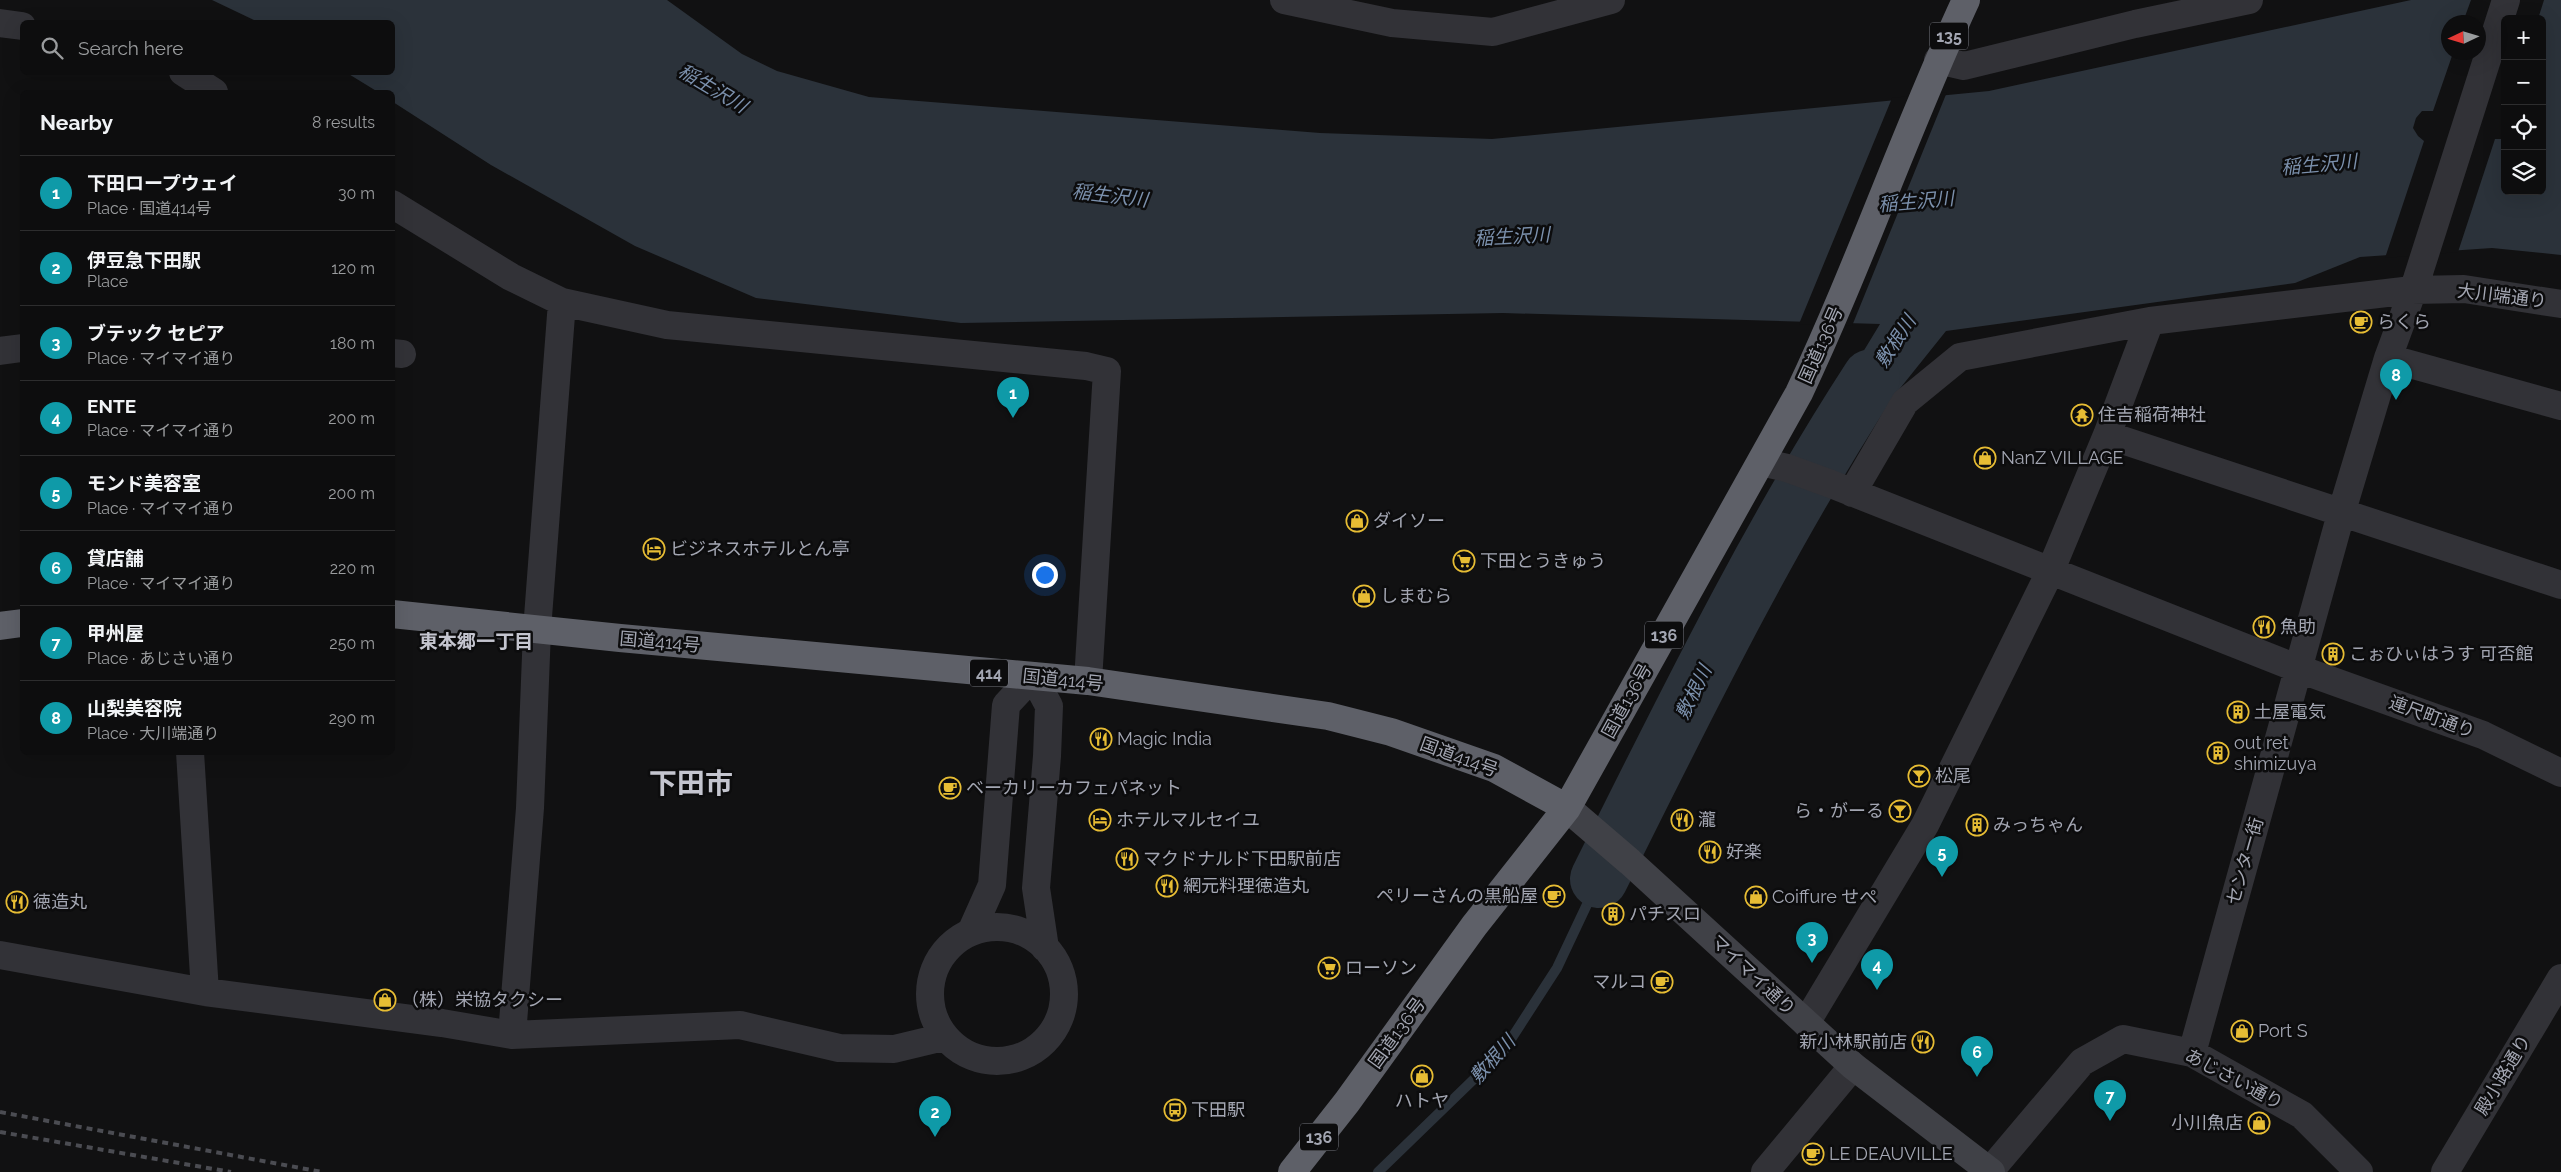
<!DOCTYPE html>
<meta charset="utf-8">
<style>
:root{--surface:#0d0d0e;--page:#161617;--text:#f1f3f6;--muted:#9a9c9e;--line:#2d2d2e;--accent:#7c3aed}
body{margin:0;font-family:Raleway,"Noto Sans JP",sans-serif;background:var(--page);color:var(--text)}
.controls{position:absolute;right:15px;top:15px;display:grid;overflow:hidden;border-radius:8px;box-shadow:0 5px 20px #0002}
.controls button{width:45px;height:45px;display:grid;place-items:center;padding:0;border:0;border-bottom:1px solid var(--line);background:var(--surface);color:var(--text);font:25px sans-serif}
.compass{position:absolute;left:2441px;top:15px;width:45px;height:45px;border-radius:50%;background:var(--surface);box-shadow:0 5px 20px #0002;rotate:266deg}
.you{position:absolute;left:1044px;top:574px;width:18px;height:18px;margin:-12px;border:4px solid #fff;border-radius:50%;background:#1a73e8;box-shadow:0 0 0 8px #1a73e833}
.badge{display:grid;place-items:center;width:32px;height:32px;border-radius:50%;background:var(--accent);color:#fff;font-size:16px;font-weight:700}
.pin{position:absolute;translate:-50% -41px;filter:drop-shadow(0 1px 2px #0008)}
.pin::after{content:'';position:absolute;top:26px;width:18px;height:15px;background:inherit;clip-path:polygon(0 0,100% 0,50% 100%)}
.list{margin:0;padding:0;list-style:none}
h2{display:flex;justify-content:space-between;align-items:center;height:65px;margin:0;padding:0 20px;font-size:21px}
h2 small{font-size:16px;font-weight:400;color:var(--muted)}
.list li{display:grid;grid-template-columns:32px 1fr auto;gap:15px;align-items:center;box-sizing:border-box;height:75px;padding:0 20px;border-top:1px solid var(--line)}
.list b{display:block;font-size:19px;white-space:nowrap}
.list p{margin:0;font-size:16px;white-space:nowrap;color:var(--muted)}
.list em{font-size:16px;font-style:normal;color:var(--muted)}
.icon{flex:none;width:28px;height:28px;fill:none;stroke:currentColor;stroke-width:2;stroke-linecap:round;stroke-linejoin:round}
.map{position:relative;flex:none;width:2561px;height:1172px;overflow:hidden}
.search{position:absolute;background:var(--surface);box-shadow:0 5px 20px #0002;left:20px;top:20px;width:375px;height:55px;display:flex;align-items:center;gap:12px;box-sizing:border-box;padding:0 18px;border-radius:8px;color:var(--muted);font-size:19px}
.panel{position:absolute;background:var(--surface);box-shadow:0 5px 20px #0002;left:20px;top:90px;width:375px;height:665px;border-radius:8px}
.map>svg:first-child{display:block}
.water{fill:#2b323a;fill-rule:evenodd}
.pier{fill:#111112}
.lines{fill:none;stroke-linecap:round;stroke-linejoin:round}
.stream{stroke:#2b323a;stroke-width:10}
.river{stroke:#2b323a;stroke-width:58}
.street{stroke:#323237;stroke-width:28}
.secondary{stroke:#404147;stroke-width:28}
.highway{stroke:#5e6068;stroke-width:28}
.rail{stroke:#4b4c52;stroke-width:4;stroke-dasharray:6 5;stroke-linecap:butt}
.labels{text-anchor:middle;stroke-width:5;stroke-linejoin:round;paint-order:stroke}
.shield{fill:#0c0c0d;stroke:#767880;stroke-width:1}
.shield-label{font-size:16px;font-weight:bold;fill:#a3a6b2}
.street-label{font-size:18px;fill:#a3a6b2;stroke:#0c0c0d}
.poi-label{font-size:18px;fill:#a3a6b2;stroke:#0c0c0d;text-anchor:start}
.water-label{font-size:19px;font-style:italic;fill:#7b90ac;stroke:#0c0c0d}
.neighbourhood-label{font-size:19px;font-weight:bold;fill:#c4c5cf;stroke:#0c0c0d}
.town-label{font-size:28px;font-weight:bold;fill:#c4c5cf;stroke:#0c0c0d}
</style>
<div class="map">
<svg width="2561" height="1172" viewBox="0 0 2561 1172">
<rect width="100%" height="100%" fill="#111112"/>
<path class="water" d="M 212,0 L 667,0 L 742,54 L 777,71 L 869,97 L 1320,133 L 1492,139 L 1989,91 L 2411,0 L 2561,0 L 2561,255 L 2492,248 L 2360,257 L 2295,283 L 1946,331 L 1845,457 L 1812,436 L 1880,324 L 1503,313 L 961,323 L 756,298 L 635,246 L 491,165 L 393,102 L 392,92 L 378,92 L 347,73 L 392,72 L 392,22 L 258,22 ZM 2505,19 L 2542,19 L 2542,191 L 2505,191 ZM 2448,22 L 2478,22 L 2478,52 L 2448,52 Z"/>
<path class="pier" d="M 2471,0 L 2544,0 L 2538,19 L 2505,19 L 2505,139 L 2495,139 L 2458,252 L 2385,258 L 2424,141 L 2418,136 L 2413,128 L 2416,118 L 2422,111 L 2433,111 L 2453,53 L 2478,52 L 2478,22 L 2463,22 Z
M 1947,92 L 1852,326 L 1799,324 L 1892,98 Z"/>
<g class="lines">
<path class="stream" d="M 1378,1172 L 1504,1050 L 1557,968 L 1599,879"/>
<path class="river" d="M 1599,879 C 1684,709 1767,538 1871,378"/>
<path class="street" d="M 1284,0 L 1392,23 L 1493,32 L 1611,0
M 0,23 L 22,26
M 1938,60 L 1964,66 L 2135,24 L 2249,0
M 183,72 L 214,92
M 392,204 L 511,277 L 562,302 L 667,325 L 1086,366 L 1107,371 L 1088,681
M 0,351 L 22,348
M 392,353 L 402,354
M 2388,358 L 2561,406
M 2107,435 L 2561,585
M 1761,462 L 1787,468 L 1831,484 L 2299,669 L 2483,735 L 2561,773
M 1852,493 L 1905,402 L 1960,357 L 2150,321 L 2412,290 L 2464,289 L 2561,304
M 190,752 L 205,992
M930 994a67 67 0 1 1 134 0a67 67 0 1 1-134 0Z
M 971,932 L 992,885 L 1006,705 L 1033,676 L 1049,706 L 1047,756 L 1036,888 L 1045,948
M 0,955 L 205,992 L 442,1023 L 512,1035 L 740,1025 L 839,1048 L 894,1049 L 944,1037
M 1806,1023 L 1925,825 L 2050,572 L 2107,435 L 2150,321
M 512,1035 L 530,808 L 537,630 L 562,302
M 2192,1053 L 2341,514 L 2388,358 L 2417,279 L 2506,0
M 1765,1172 L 1853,1066
M 1989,1172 L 2082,1062 L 2123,1039 L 2192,1053 L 2302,1115 L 2359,1172
M 2445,1172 L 2561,978"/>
<path class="secondary" d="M 1567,808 L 1630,862 L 1853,1066 L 1991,1172"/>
<path class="highway" d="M 392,614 L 620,638 L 1088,681 L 1328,716 L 1391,732 L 1494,768 L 1567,808
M 0,626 L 22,623
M 1292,1172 L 1347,1102 L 1474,926 L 1567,808 L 1799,393 C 1860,264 1906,129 1966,0"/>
<path class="rail" d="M 0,1112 L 322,1172
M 0,1132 L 231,1172"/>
</g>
<defs>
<g id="cafe-ring" transform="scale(1.125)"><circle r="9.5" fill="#0c0c0d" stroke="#e7bd34" stroke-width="1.5"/><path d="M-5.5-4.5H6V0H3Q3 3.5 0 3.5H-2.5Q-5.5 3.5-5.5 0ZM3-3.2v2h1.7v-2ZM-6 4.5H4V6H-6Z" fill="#e7bd34"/></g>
<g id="temple-ring" transform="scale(1.125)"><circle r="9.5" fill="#0c0c0d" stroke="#e7bd34" stroke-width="1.5"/><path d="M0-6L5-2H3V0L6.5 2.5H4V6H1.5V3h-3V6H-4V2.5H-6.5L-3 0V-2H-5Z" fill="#e7bd34"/></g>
<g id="shop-ring" transform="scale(1.125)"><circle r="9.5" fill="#0c0c0d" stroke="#e7bd34" stroke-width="1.5"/><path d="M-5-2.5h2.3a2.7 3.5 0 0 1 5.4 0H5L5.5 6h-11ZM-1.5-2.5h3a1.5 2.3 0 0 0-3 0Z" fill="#e7bd34"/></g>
<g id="hotel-ring" transform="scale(1.125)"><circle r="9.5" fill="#0c0c0d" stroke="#e7bd34" stroke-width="1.5"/><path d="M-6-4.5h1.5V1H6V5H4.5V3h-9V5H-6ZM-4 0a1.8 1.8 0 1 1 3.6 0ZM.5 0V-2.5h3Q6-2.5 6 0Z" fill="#e7bd34"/></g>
<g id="supermarket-ring" transform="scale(1.125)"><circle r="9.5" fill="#0c0c0d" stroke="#e7bd34" stroke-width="1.5"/><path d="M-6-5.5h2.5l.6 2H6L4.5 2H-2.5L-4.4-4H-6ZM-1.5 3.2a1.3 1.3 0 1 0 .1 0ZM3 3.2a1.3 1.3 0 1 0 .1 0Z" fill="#e7bd34"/></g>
<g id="restaurant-ring" transform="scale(1.125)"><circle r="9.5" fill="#0c0c0d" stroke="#e7bd34" stroke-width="1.5"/><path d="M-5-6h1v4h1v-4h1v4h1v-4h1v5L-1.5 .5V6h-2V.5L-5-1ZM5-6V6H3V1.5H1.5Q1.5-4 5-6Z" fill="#e7bd34"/></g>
<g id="building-ring" transform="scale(1.125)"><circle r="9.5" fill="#0c0c0d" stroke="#e7bd34" stroke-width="1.5"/><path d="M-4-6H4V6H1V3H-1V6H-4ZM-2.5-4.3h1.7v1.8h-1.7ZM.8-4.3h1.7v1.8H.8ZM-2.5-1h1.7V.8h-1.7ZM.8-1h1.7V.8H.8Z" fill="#e7bd34"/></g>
<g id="bar-ring" transform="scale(1.125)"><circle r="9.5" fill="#0c0c0d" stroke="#e7bd34" stroke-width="1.5"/><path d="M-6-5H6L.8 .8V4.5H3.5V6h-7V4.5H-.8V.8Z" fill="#e7bd34"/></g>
<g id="bus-ring" transform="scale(1.125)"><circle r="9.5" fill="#0c0c0d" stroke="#e7bd34" stroke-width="1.5"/><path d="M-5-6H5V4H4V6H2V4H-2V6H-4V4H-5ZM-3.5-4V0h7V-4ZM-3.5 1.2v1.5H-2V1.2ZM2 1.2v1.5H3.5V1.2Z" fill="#e7bd34"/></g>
</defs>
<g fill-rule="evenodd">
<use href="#cafe-ring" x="2361" y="322"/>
<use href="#temple-ring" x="2082" y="415"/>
<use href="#shop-ring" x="1985" y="458"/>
<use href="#shop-ring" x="1357" y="521"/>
<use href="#hotel-ring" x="654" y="549"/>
<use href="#supermarket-ring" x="1464" y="561"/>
<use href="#shop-ring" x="1364" y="596"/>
<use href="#restaurant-ring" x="2264" y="627"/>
<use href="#building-ring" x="2333" y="654"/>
<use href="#building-ring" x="2238" y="712"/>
<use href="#restaurant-ring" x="1101" y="739"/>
<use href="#building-ring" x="2218" y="753"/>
<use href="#bar-ring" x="1919" y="776"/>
<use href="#cafe-ring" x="950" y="788"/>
<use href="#bar-ring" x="1900" y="811"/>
<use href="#hotel-ring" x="1100" y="820"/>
<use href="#restaurant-ring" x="1682" y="820"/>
<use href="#building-ring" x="1977" y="825"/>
<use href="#restaurant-ring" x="1710" y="852"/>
<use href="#restaurant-ring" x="1127" y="859"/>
<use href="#restaurant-ring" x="1167" y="886"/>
<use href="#cafe-ring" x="1554" y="896"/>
<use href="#shop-ring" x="1756" y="897"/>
<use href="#restaurant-ring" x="17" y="902"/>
<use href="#building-ring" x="1613" y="914"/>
<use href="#supermarket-ring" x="1329" y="968"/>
<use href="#cafe-ring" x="1662" y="982"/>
<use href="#shop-ring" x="385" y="1000"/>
<use href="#shop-ring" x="2242" y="1031"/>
<use href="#restaurant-ring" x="1923" y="1042"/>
<use href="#shop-ring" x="1422" y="1076"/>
<use href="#bus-ring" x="1175" y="1110"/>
<use href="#shop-ring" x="2259" y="1123"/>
<use href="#cafe-ring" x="1813" y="1154"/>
</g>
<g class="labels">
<g class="shield">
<rect x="1930" y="22.5" width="38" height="27" rx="4"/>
<rect x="1645" y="621.5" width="38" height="27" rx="4"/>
<rect x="970" y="659.5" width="38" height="27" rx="4"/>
<rect x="1300" y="1123.5" width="38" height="27" rx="4"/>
</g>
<g class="shield-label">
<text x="1949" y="42">135</text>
<text x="1664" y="641">136</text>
<text x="989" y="679">414</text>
<text x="1319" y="1143">136</text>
</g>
<g class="street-label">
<text transform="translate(2502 296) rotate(7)" y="6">大川端通り</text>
<text transform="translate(1821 345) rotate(-66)" y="6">国道136号</text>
<text transform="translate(660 642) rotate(5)" y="6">国道414号</text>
<text transform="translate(1063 680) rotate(6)" y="6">国道414号</text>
<text transform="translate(1627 701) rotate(-61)" y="6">国道136号</text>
<text transform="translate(2432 717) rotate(20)" y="6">連尺町通り</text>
<text transform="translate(1459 757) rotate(20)" y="6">国道414号</text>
<text transform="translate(2245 861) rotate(-74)" y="6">センター街</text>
<text transform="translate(1753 975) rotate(43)" y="6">マイマイ通り</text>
<text transform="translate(1397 1033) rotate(-54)" y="6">国道136号</text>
<text transform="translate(2503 1075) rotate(-59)" y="6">殿小路通り</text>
<text transform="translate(2234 1079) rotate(28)" y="6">あじさい通り</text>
</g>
<g class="poi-label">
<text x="2377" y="328">らくら</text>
<text x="2098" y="421">住吉稲荷神社</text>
<text x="2001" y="464">NanZ VILLAGE</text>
<text x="1373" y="527">ダイソー</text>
<text x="670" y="555">ビジネスホテルとん亭</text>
<text x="1480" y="567">下田とうきゅう</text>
<text x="1380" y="602">しまむら</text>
<text x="2280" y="633">魚助</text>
<text x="2349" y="660">こぉひぃはうす 可否館</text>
<text x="2254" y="718">土屋電気</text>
<text x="1117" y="745">Magic India</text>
<text x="2234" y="749">out ret<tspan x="2234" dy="21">shimizuya</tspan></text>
<text x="1935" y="782">松尾</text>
<text x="966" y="794">ベーカリーカフェパネット</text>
<text x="1884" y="817" text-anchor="end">ら・がーる</text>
<text x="1116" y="826">ホテルマルセイユ</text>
<text x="1698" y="826">瀧</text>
<text x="1993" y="831">みっちゃん</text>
<text x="1726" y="858">好楽</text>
<text x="1143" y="865">マクドナルド下田駅前店</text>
<text x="1183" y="892">網元料理徳造丸</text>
<text x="1538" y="902" text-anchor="end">ペリーさんの黒船屋</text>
<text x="1772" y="903">Coiffure せぺ</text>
<text x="33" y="908">徳造丸</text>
<text x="1629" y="920">パチスロ</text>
<text x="1345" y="974">ローソン</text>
<text x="1646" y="988" text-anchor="end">マルコ</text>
<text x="401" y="1006">（株）栄協タクシー</text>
<text x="2258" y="1037">Port S</text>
<text x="1907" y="1048" text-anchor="end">新小林駅前店</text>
<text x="1422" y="1107" text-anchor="middle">ハトヤ</text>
<text x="1191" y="1116">下田駅</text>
<text x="2243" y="1129" text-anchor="end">小川魚店</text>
<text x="1829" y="1160">LE DEAUVILLE</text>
</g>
<g class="water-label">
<text transform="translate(713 88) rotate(31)" y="7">稲生沢川</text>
<text transform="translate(2319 164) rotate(-5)" y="7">稲生沢川</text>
<text transform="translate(1110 195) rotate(7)" y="7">稲生沢川</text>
<text transform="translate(1916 201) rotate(-5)" y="7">稲生沢川</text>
<text transform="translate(1512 236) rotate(-3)" y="7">稲生沢川</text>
<text transform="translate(1895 341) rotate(-57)" y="7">敷根川</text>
<text transform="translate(1693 692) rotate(-64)" y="7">敷根川</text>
<text transform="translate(1492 1059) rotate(-48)" y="7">敷根川</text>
</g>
<g class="neighbourhood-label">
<text x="476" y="648">東本郷一丁目</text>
</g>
<g class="town-label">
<text x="691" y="793">下田市</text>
</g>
</g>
</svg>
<div class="controls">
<button>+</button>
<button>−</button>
<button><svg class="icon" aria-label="locate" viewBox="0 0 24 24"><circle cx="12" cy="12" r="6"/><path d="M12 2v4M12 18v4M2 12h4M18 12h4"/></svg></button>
<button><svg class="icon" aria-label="layers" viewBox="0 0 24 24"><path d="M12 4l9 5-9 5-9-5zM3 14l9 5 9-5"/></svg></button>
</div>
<svg class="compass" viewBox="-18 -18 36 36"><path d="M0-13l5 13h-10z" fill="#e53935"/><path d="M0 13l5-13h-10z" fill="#9a9c9e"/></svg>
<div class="you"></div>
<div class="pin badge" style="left:1013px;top:418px;background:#0f9aa8">1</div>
<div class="pin badge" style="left:935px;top:1137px;background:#0f9aa8">2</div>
<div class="pin badge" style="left:1812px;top:963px;background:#0f9aa8">3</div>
<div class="pin badge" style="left:1877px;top:990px;background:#0f9aa8">4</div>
<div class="pin badge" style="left:1942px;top:877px;background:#0f9aa8">5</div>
<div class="pin badge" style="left:1977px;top:1077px;background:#0f9aa8">6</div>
<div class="pin badge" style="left:2110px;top:1121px;background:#0f9aa8">7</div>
<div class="pin badge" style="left:2396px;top:400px;background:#0f9aa8">8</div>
<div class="search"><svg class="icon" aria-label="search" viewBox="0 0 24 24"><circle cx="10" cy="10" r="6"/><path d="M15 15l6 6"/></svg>Search here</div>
<section class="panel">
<h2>Nearby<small>8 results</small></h2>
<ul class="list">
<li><span class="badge" style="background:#0f9aa8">1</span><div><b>下田ロープウェイ</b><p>Place · 国道414号</p></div><em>30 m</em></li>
<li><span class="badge" style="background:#0f9aa8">2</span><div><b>伊豆急下田駅</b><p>Place</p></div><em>120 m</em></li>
<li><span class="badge" style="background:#0f9aa8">3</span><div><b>ブテック セピア</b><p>Place · マイマイ通り</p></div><em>180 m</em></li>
<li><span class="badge" style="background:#0f9aa8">4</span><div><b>ENTE</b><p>Place · マイマイ通り</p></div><em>200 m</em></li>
<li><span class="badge" style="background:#0f9aa8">5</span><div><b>モンド美容室</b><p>Place · マイマイ通り</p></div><em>200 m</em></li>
<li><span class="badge" style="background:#0f9aa8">6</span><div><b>貸店舗</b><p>Place · マイマイ通り</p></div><em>220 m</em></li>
<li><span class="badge" style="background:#0f9aa8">7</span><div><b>甲州屋</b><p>Place · あじさい通り</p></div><em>250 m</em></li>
<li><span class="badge" style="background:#0f9aa8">8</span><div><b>山梨美容院</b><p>Place · 大川端通り</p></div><em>290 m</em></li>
</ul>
</section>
</div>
